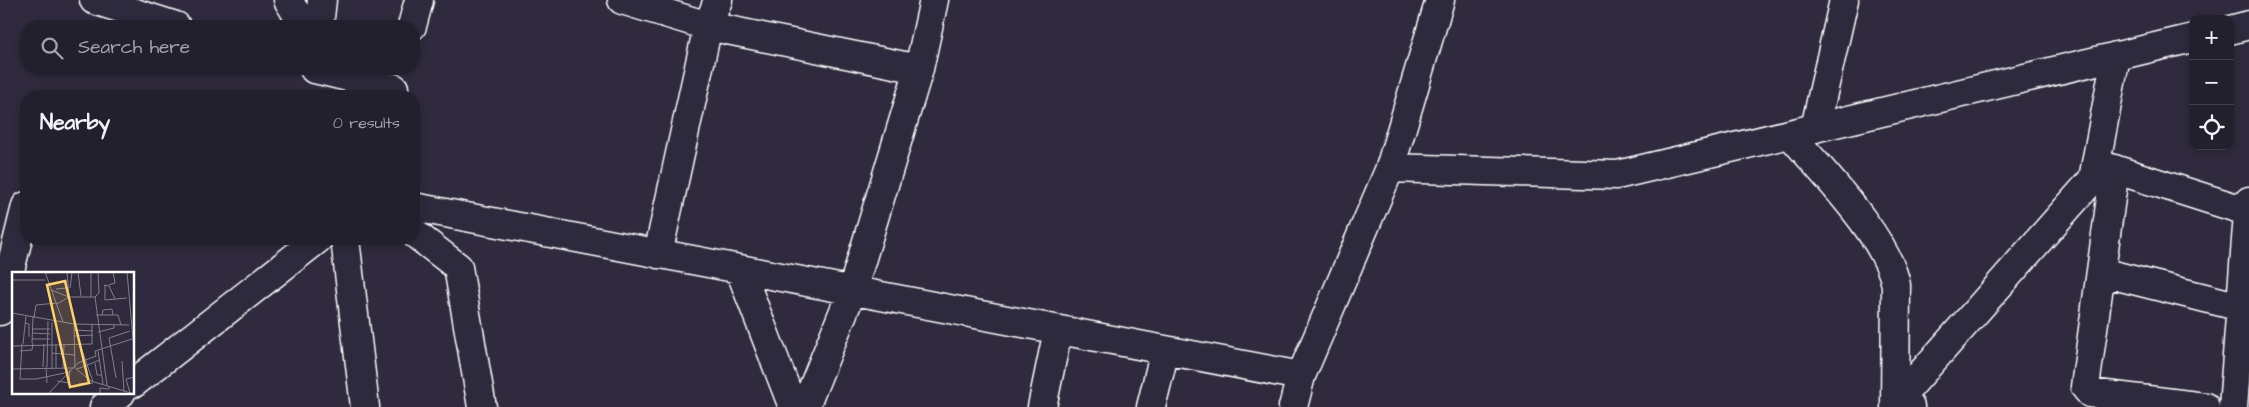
<!DOCTYPE html>
<meta charset="utf-8">
<style>
:root{--surface:#23202e;--page:#2f2d3a;--text:#f1f3f6;--muted:#a3a3aa;--line:#403e4a}
body{margin:0;font-family:"Architects Daughter",sans-serif;background:var(--page);color:var(--text)}
.controls{position:absolute;right:15px;top:15px;display:grid;overflow:hidden;border-radius:10px;box-shadow:0 2px 8px #0003}
.controls button{width:45px;height:45px;display:grid;place-items:center;padding:0;border:0;border-bottom:1px solid var(--line);background:var(--surface);color:var(--text);font:25px sans-serif}
.list{margin:0;padding:0;list-style:none}
h2{display:flex;justify-content:space-between;align-items:center;height:65px;margin:0;padding:0 20px;font-size:21px}
h2 small{font-size:16px;font-weight:400;color:var(--muted)}
.icon{flex:none;width:28px;height:28px;fill:none;stroke:currentColor;stroke-width:2;stroke-linecap:round;stroke-linejoin:round}
.map{position:relative;flex:none;width:2249px;height:407px;overflow:hidden}
.search{position:absolute;background:var(--surface);box-shadow:0 2px 8px #0003;left:20px;top:20px;width:400px;height:55px;display:flex;align-items:center;gap:12px;box-sizing:border-box;padding:0 18px;border-radius:20px;color:var(--muted);font-size:19px}
.panel{position:absolute;background:var(--surface);box-shadow:0 2px 8px #0003;left:20px;top:90px;width:400px;height:155px;border-radius:20px}
.map>svg:first-child{display:block}
.lines{fill:none;stroke-linecap:round;stroke-linejoin:round}
.street-casing{stroke:#fff;stroke-width:31}
.secondary-casing{stroke:#fff;stroke-width:31}
.street{stroke:#2f2a3d;stroke-width:28}
.secondary{stroke:#2f2a3d;stroke-width:28}
.inset-road{fill:none;stroke:#827f8b;stroke-width:1}
.view{fill:#ffd166;fill-opacity:0.15;stroke:#ffd166;stroke-width:2.5}
.inset-edge{fill:none;stroke:#fff;stroke-width:2.5}
</style>
<div class="map">
<svg width="2249" height="407" viewBox="0 0 2249 407">
<rect width="100%" height="100%" fill="#2f2a3d"/>
<filter id="ink" filterUnits="userSpaceOnUse"><feTurbulence type="fractalNoise" baseFrequency=".02" numOctaves="2"/><feDisplacementMap in="SourceGraphic" scale="10" xChannelSelector="R" yChannelSelector="G"/><feConvolveMatrix kernelMatrix="1 2 1 2 8 2 1 2 1" color-interpolation-filters="sRGB"/></filter>
<g filter="url(#ink)">
<g class="lines">
<g class="street-casing">
<path id="street" d="M 94,0 L 176,26
M 288,0 L 304,26
M 622,0 L 708,26 L 919,69
M 319,26 L 322,0
M 412,26 L 419,0
M 314,69 L 394,88
M 1815,128 L 1844,0
M 1790,134 C 1822,172 1887,237 1896,285 L 1895,407
M 2098,164 L 2249,212
M 2115,169 L 2085,387 L 2090,393 L 2205,407
M 414,207 L 1301,376
M 414,233 L 458,267 L 482,407
M 345,239 L 365,407
M 658,254 L 708,26 L 718,0
M 740,270 L 793,407
M 2101,272 L 2241,307
M 0,311 L 26,206
M 134,383 L 318,239
M 104,407 L 121,393
M 805,407 L 852,291 L 919,69 L 934,0
M 1042,407 L 1058,330
M 1151,407 L 1165,350
M 1910,407 L 1896,402 L 2093,179 L 2116,56
M 2233,407 L 2249,201"/>
</g>
<g class="secondary-casing">
<path id="secondary" d="M 2230,30 L 2249,25
M 1390,168 L 1617,175 L 2193,38
M 1293,407 L 1301,376 L 1390,168 L 1440,0"/>
</g>
<use href="#street" class="street"/>
<use href="#secondary" class="secondary"/>
</g>
</g>
<g transform="translate(12 272)">
<rect width="122" height="122" fill="#2f2a3d"/>
<path class="inset-road" d="M 33,0 L 51,50M 66,0 L 69,24M 79,0 L 79,25M 115,0 L 123,89M 33,1 L 55,0M 0,8 L 33,8M 36,12 L 56,9M 92,13 L 97,14 L 103,27M 93,13 L 93,28 L 115,26M 97,13 L 103,11 L 101,0M 58,16 L 60,0M 44,17 L 54,16 L 53,9M 39,18 L 57,25 L 55,0M 83,25 L 87,21 L 86,0M 45,32 L 57,25 L 83,25 L 95,113M 0,41 L 62,52 L 117,53M 84,43 L 106,43 L 109,53M 90,43 L 91,38 L 100,37 L 101,43M 22,46 L 24,33 L 45,31M 13,51 L 17,52 L 17,65M 62,52 L 63,96 L 79,109 L 122,122M 20,57 L 38,57M 62,58 L 81,59M 86,60 L 102,56 L 102,53M 20,61 L 38,62M 62,64 L 81,63M 20,67 L 38,67M 20,71 L 21,45M 10,72 L 8,107 L 24,107 L 57,100M 11,72 L 14,44M 0,74 L 80,72 L 80,52M 69,75 L 81,110M 8,79 L 20,78 L 21,71M 86,79 L 91,112M 40,81 L 63,83M 110,89 L 112,119M 83,91 L 85,103 L 90,103M 31,95 L 32,72M 34,95 L 35,111M 35,95 L 36,49M 44,96 L 44,73M 51,96 L 52,73M 0,97 L 61,96M 40,97 L 40,50M 65,97 L 88,88M 104,106 L 97,66 L 118,59M 45,109 L 57,111 L 58,98M 66,112 L 81,111M 118,121 L 114,107 L 123,105M 36,122 L 66,91 L 84,84 L 83,79 L 120,67M 88,122 L 88,116 L 97,117 L 97,114"/>
<path class="view" d="M 53,9 L 77,111 L 58,115 L 35,13 Z"/>
<rect width="122" height="122" class="inset-edge"/>
</g>
</svg>
<div class="controls">
<button>+</button>
<button>−</button>
<button><svg class="icon" aria-label="locate" viewBox="0 0 24 24"><circle cx="12" cy="12" r="6"/><path d="M12 2v4M12 18v4M2 12h4M18 12h4"/></svg></button>
</div>
<div class="search"><svg class="icon" aria-label="search" viewBox="0 0 24 24"><circle cx="10" cy="10" r="6"/><path d="M15 15l6 6"/></svg>Search here</div>
<section class="panel">
<h2>Nearby<small>0 results</small></h2>
<ul class="list">
</ul>
</section>
</div>
